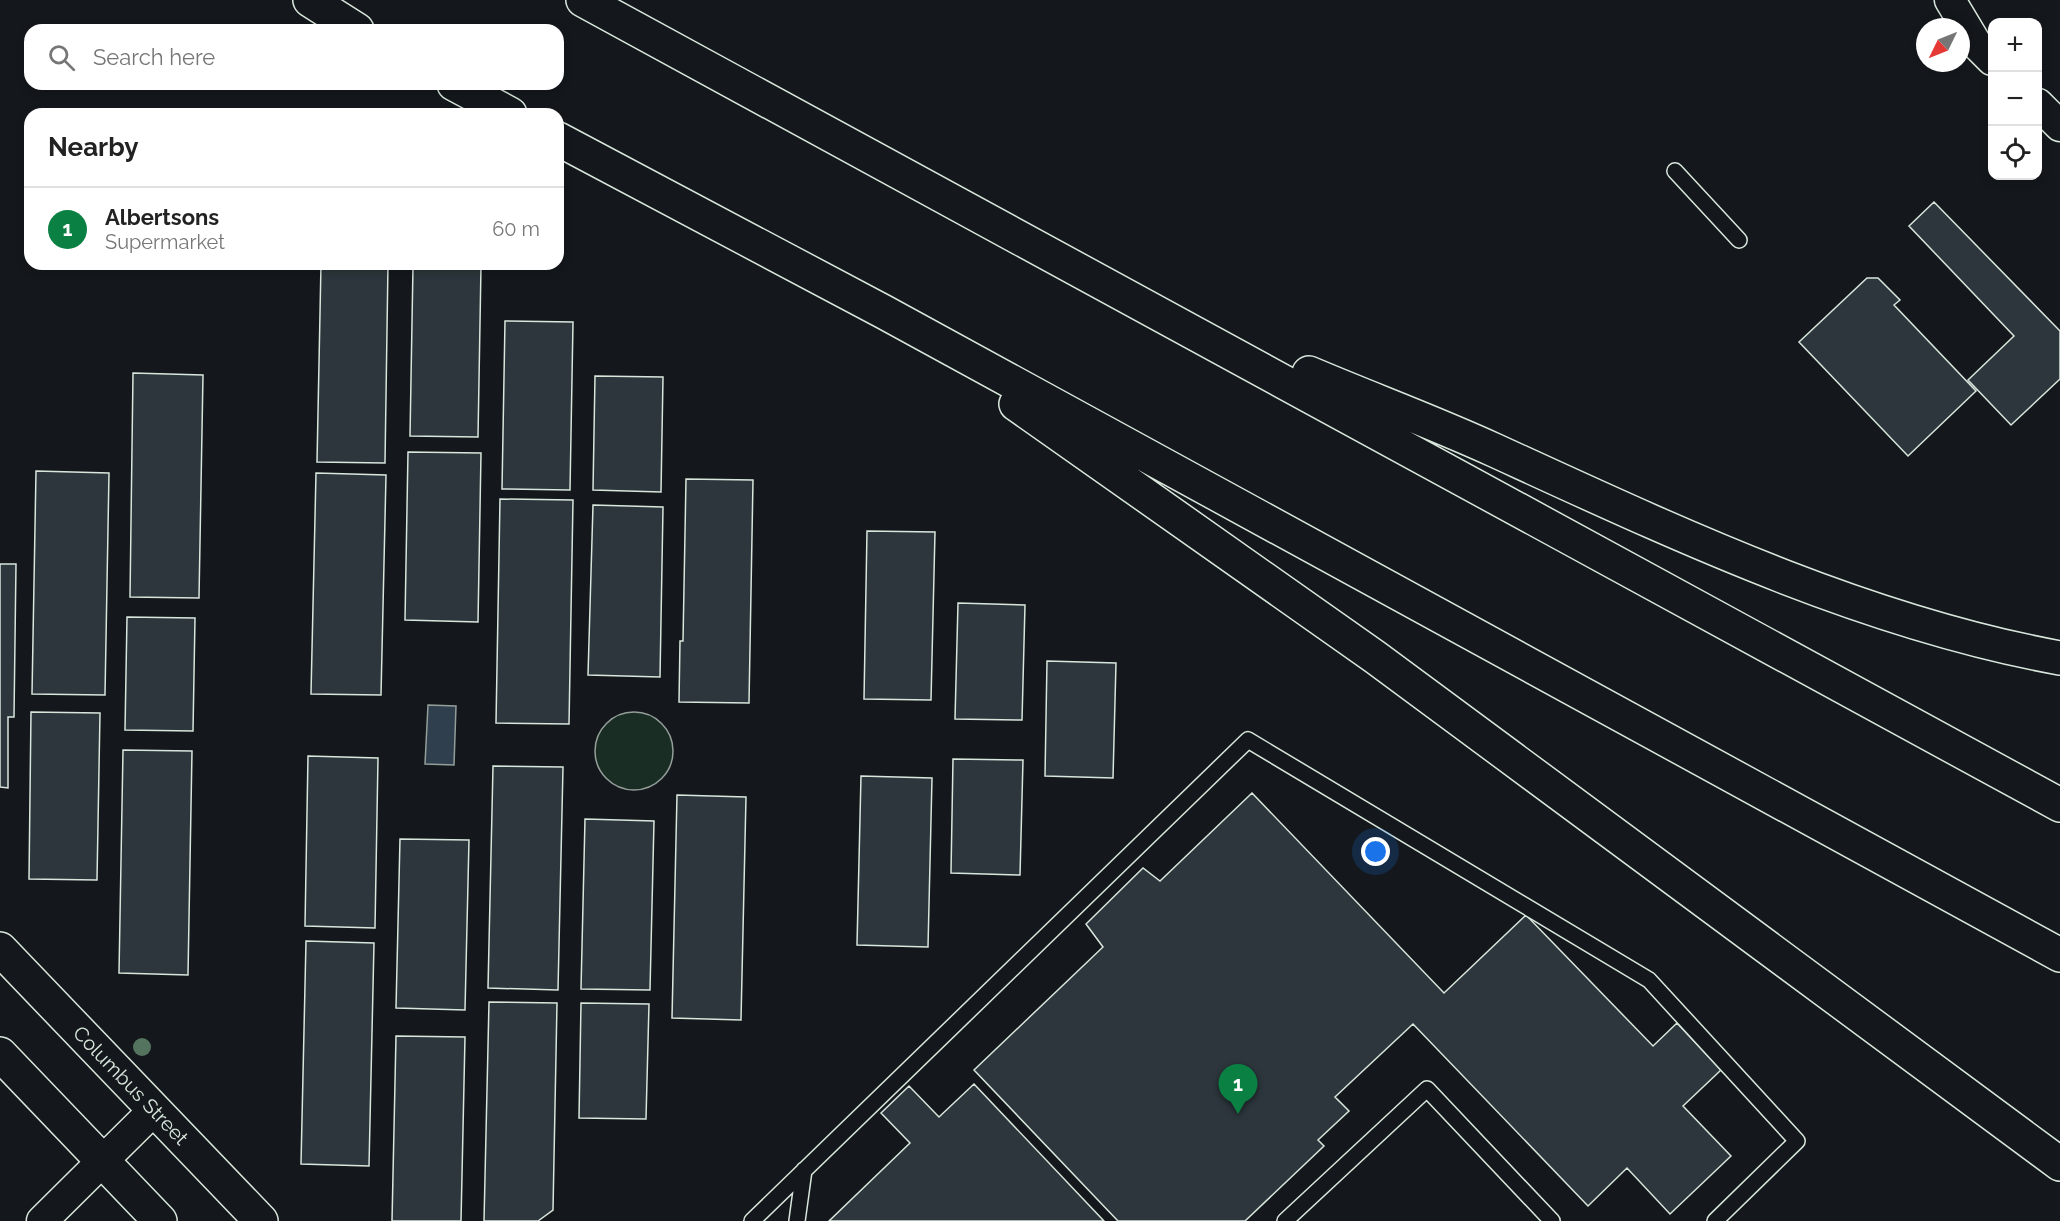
<!DOCTYPE html>
<meta charset="utf-8">
<style>
:root{--surface:#fff;--page:#f6f6f6;--text:#222;--muted:#767676;--line:#e0e0e0;--accent:#0b8043}
body{margin:0;font-family:Raleway,sans-serif;background:var(--page);color:var(--text)}
.controls{position:absolute;right:18px;top:18px;display:grid;overflow:hidden;border-radius:12px;box-shadow:0 3px 9px #0003}
.controls button{width:54px;height:54px;display:grid;place-items:center;padding:0;border:0;border-bottom:2px solid var(--line);background:var(--surface);color:var(--text);font:30px sans-serif}
.compass{position:absolute;left:1916px;top:18px;width:54px;height:54px;border-radius:50%;background:var(--surface);box-shadow:0 3px 9px #0003;rotate:227deg}
.you{position:absolute;left:1376px;top:852px;width:21px;height:21px;margin:-15px;border:4px solid #fff;border-radius:50%;background:#1a73e8;box-shadow:0 0 0 9px #1a73e833}
.badge{display:grid;place-items:center;width:39px;height:39px;border-radius:50%;background:var(--accent);color:#fff;font-size:20px;font-weight:700}
.pin{position:absolute;translate:-50% -50px;filter:drop-shadow(0 2px 3px #0008)}
.pin::after{content:'';position:absolute;top:32px;width:21px;height:18px;background:inherit;clip-path:polygon(0 0,100% 0,50% 100%)}
.list{margin:0;padding:0;list-style:none}
h2{display:flex;justify-content:space-between;align-items:center;height:78px;margin:0;padding:0 24px;font-size:26px}
h2 small{font-size:20px;font-weight:400;color:var(--muted)}
.list li{display:grid;grid-template-columns:39px 1fr auto;gap:18px;align-items:center;box-sizing:border-box;height:84px;padding:0 24px;border-top:2px solid var(--line)}
.list b{display:block;font-size:22px;white-space:nowrap}
.list p{margin:0;font-size:20px;white-space:nowrap;color:var(--muted)}
.list em{font-size:20px;font-style:normal;color:var(--muted)}
.icon{flex:none;width:33px;height:33px;fill:none;stroke:currentColor;stroke-width:2;stroke-linecap:round;stroke-linejoin:round}
.map{position:relative;flex:none;width:2060px;height:1221px;overflow:hidden}
.search{position:absolute;background:var(--surface);box-shadow:0 3px 9px #0003;left:24px;top:24px;width:540px;height:66px;display:flex;align-items:center;gap:15px;box-sizing:border-box;padding:0 21px;border-radius:18px;color:var(--muted);font-size:22px}
.panel{position:absolute;background:var(--surface);box-shadow:0 3px 9px #0003;left:24px;top:108px;width:540px;height:162px;border-radius:18px}
.map>svg:first-child{display:block}
.green{fill:#1a2d24;stroke:#939e99;stroke-width:1.5}
.water{fill:#2f3f4d;stroke:#939e99;stroke-width:1.5}
.building{fill:#2c363c;stroke:#d8e6dc;stroke-width:1.5}
.lines{fill:none;stroke-linecap:round;stroke-linejoin:round}
.lane-casing{stroke:#d8e6dc;stroke-width:18}
.street-casing{stroke:#d8e6dc;stroke-width:33}
.secondary-casing{stroke:#d8e6dc;stroke-width:36}
.highway-casing{stroke:#d8e6dc;stroke-width:36}
.lane{stroke:#14181c;stroke-width:15}
.street{stroke:#14181c;stroke-width:30}
.secondary{stroke:#14181c;stroke-width:33}
.highway{stroke:#14181c;stroke-width:33}
.tree{fill:#55745f}
.labels{text-anchor:middle;stroke-width:4.5;stroke-linejoin:round;paint-order:stroke}
.street-label{font-size:20px;fill:#d8e6dc;stroke:#14181c}
</style>
<div class="map">
<svg width="2060" height="1221" viewBox="0 0 2060 1221">
<rect width="100%" height="100%" fill="#14181c"/>
<path class="green" d="M595 751a39 39 0 1 1 78 0a39 39 0 1 1-78 0Z"/>
<path class="water" d="M 428,705 L 456,706 L 454,765 L 425,764 Z"/>
<path class="building" d="M 1934,202 L 2060,331 L 2060,379 L 2011,425 L 1968,380 L 2014,336 L 1909,226 Z
M 321,264 L 388,264 L 385,463 L 317,462 Z
M 413,266 L 481,266 L 478,437 L 410,436 Z
M 1867,278 L 1878,278 L 1900,300 L 1894,305 L 1976,391 L 1908,456 L 1799,342 Z
M 505,321 L 573,322 L 570,490 L 502,489 Z
M 133,373 L 203,375 L 199,598 L 130,597 Z
M 595,376 L 663,377 L 661,492 L 593,490 Z
M 408,452 L 481,453 L 478,622 L 405,620 Z
M 36,471 L 109,473 L 105,695 L 32,694 Z
M 316,473 L 386,475 L 381,695 L 311,694 Z
M 686,479 L 753,480 L 749,703 L 679,702 L 680,641 L 683,641 Z
M 500,499 L 573,500 L 569,724 L 496,723 Z
M 593,505 L 663,507 L 660,677 L 588,675 Z
M 867,531 L 935,532 L 931,700 L 864,699 Z
M 0,564 L 16,564 L 14,717 L 8,717 L 8,788 L 0,787 Z
M 958,603 L 1025,605 L 1022,720 L 955,719 Z
M 127,617 L 195,618 L 193,731 L 125,730 Z
M 1047,661 L 1116,663 L 1113,778 L 1045,776 Z
M 31,712 L 100,713 L 97,880 L 29,879 Z
M 123,750 L 192,751 L 188,975 L 119,973 Z
M 308,756 L 378,758 L 375,928 L 305,926 Z
M 953,759 L 1023,760 L 1020,875 L 951,873 Z
M 493,766 L 563,767 L 558,990 L 488,988 Z
M 861,776 L 932,778 L 928,947 L 857,945 Z
M 1252,793 L 1444,993 L 1526,915 L 1653,1046 L 1677,1023 L 1721,1070 L 1683,1106 L 1731,1156 L 1670,1214 L 1627,1168 L 1588,1206 L 1413,1024 L 1335,1097 L 1349,1111 L 1318,1140 L 1324,1146 L 1245,1221 L 1118,1221 L 974,1070 L 1103,947 L 1086,924 L 1143,868 L 1160,881 Z
M 677,795 L 746,797 L 741,1020 L 672,1018 Z
M 585,819 L 654,821 L 650,990 L 581,989 Z
M 400,839 L 469,840 L 465,1010 L 396,1008 Z
M 306,941 L 374,943 L 369,1166 L 301,1164 Z
M 489,1002 L 557,1003 L 553,1210 L 538,1221 L 484,1221 Z
M 581,1003 L 649,1004 L 646,1119 L 579,1118 Z
M 396,1036 L 465,1037 L 461,1221 L 392,1221 Z
M 974,1084 L 1104,1221 L 829,1221 L 910,1143 L 881,1113 L 909,1086 L 939,1117 Z"/>
<g class="lines">
<g class="lane-casing">
<path id="lane" d="M 1675,171 L 1739,240
M 752,1221 L 1248,740 L 1649,980 L 1797,1141 L 1715,1221
M 797,1221 L 804,1170
M 1285,1221 L 1427,1089 L 1552,1221"/>
</g>
<g class="street-casing">
<path id="street" d="M 1950,0 L 1977,45 L 1992,60
M 2038,104 L 2060,126
M 42,1221 L 154,1110"/>
</g>
<g class="secondary-casing">
<g id="secondary">
<path id="s1" d="M 0,949 L 261,1221"/>
<path d="M 0,1054 L 160,1221"/>
</g>
</g>
<g class="highway-casing">
<path id="highway" d="M 310,0 L 357,30
M 583,0 L 2060,805
M 454,84 L 510,114
M 558,139 L 884,312 L 2060,955
M 1309,373 C 1370,399 1433,422 1494,450 C 1675,533 1863,622 2060,658
M 1016,404 L 1375,657 L 2060,1164"/>
</g>
<use href="#lane" class="lane"/>
<use href="#street" class="street"/>
<use href="#secondary" class="secondary"/>
<use href="#highway" class="highway"/>
</g>
<circle class="tree" cx="142" cy="1047" r="9"/>
<g class="labels">
<g class="street-label">
<text dy="7" stroke="none"><textPath href="#s1" startOffset="189">Columbus Street</textPath></text>
</g>
</g>
</svg>
<div class="controls">
<button>+</button>
<button>−</button>
<button><svg class="icon" aria-label="locate" viewBox="0 0 24 24"><circle cx="12" cy="12" r="6"/><path d="M12 2v4M12 18v4M2 12h4M18 12h4"/></svg></button>
</div>
<svg class="compass" viewBox="-18 -18 36 36"><path d="M0-13l5 13h-10z" fill="#e53935"/><path d="M0 13l5-13h-10z" fill="#767676"/></svg>
<div class="you"></div>
<div class="pin badge" style="left:1238px;top:1114px">1</div>
<div class="search"><svg class="icon" aria-label="search" viewBox="0 0 24 24"><circle cx="10" cy="10" r="6"/><path d="M15 15l6 6"/></svg>Search here</div>
<section class="panel">
<h2>Nearby<small></small></h2>
<ul class="list">
<li><span class="badge">1</span><div><b>Albertsons</b><p>Supermarket</p></div><em>60 m</em></li>
</ul>
</section>
</div>
